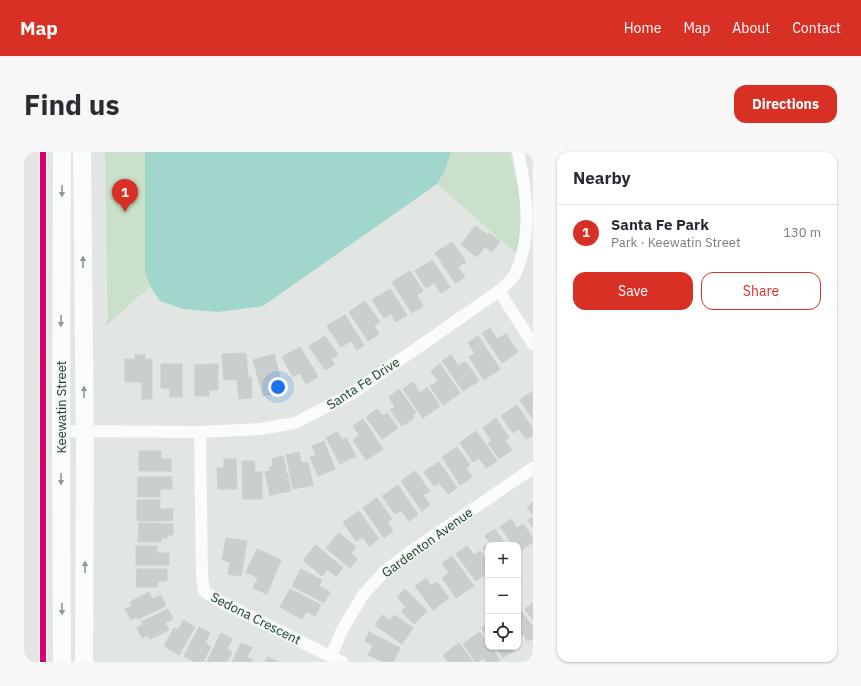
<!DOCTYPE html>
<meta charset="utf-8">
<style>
:root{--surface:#fff;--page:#f7f7f7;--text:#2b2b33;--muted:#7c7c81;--line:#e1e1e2;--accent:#d93025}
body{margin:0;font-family:"IBM Plex Sans",sans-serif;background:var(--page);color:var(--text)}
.controls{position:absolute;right:12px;bottom:12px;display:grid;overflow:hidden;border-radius:8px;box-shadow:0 1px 3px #0004}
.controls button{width:36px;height:36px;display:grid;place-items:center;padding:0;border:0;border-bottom:1px solid var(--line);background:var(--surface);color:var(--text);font:20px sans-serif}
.you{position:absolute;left:254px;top:235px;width:14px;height:14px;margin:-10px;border:3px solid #fff;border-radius:50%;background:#1a73e8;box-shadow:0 0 0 6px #1a73e833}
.badge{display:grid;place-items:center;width:26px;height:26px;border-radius:50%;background:var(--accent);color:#fff;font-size:13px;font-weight:700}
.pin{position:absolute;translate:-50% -33px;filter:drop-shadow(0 1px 2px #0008)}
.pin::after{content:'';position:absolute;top:21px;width:14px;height:12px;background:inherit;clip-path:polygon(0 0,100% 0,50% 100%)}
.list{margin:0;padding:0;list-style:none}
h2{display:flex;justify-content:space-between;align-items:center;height:52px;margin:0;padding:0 16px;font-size:17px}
h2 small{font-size:13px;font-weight:400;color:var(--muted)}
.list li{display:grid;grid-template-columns:26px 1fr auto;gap:12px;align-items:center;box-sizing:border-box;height:56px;padding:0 16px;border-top:1px solid var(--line)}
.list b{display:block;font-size:15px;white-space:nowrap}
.list p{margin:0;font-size:13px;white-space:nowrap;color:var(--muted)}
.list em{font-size:13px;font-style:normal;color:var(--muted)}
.actions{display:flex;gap:8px;padding:12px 16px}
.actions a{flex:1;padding:9px 0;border:1px solid var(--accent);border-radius:12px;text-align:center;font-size:14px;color:var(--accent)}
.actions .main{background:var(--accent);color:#fff}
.icon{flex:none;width:22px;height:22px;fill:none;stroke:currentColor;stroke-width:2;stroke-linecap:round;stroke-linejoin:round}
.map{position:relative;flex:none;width:509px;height:510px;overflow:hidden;border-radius:12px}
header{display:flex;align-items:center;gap:24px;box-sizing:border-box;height:56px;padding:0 20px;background:var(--accent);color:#fff}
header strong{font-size:19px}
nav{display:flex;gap:22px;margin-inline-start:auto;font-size:14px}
.intro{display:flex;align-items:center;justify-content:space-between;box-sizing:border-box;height:96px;padding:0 24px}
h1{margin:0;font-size:28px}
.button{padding:10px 18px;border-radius:12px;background:var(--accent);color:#fff;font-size:14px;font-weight:700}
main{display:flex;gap:24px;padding:0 24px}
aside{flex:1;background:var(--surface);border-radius:12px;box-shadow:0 1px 3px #0004}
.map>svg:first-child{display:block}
.green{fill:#cae0ca}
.water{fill:#a1d6cd}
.building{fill:#cacfcb;stroke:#c9cfcb}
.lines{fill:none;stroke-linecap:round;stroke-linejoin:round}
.street{stroke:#fafbfb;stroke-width:12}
.secondary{stroke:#fafbfb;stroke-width:18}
.cycleway-casing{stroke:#eef6ef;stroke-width:8}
.cycleway{stroke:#d6006c;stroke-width:6}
.oneway{fill:#8c9a92}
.labels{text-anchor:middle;stroke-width:3;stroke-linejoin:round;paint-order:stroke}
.street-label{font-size:13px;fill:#1f392a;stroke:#eef6ef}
</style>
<header>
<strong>Map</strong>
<nav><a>Home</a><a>Map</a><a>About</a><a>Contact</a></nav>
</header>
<div class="intro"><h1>Find us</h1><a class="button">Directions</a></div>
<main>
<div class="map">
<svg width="509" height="510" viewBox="0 0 509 510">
<rect width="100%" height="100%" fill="#e1e6e2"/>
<path class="green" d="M 81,0 L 121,0 L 121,120 L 126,134 L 81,175 L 84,166 Z
M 427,0 L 486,0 L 496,44 L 499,75 L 494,103 L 413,32 L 420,20 Z"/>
<path class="water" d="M 121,0 L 427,0 L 420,20 L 413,32 L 239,154 L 194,160 L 159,157 L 136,149 L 126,134 L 121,120 Z"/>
<path class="building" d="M 451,74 L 464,83 L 465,81 L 476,89 L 468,100 L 461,95 L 453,105 L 437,93 Z
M 428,90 L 442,110 L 434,115 L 441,125 L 431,131 L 411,101 Z
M 408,108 L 426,135 L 417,141 L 410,131 L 402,136 L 391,119 Z
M 386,119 L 399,139 L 393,143 L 399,154 L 388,161 L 368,130 Z
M 366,137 L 383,163 L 372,170 L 367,162 L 360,166 L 348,148 Z
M 341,149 L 356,170 L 350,174 L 355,182 L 344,189 L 325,160 Z
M 321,163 L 340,193 L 333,198 L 327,189 L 317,195 L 303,174 Z
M 466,176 L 473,187 L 482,182 L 494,200 L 478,211 L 458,181 Z
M 301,184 L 314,203 L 307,207 L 311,212 L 301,218 L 285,194 Z
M 454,184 L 476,217 L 460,228 L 445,205 L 451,201 L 444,191 Z
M 276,195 L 294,225 L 282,232 L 276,221 L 269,225 L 258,205 Z
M 222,201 L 224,226 L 227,225 L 228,246 L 215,247 L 213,227 L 200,228 L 198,202 Z
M 250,202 L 257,229 L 248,231 L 251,241 L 239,244 L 229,208 Z
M 111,203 L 121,203 L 121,207 L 128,207 L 128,247 L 118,247 L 118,230 L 101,230 L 101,207 L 111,207 Z
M 427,203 L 434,214 L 441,209 L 455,229 L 439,239 L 418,209 Z
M 137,212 L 158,212 L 158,245 L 146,245 L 146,236 L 137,236 Z
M 194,212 L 194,238 L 185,238 L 185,244 L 171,244 L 171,213 Z
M 416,212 L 436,241 L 419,253 L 406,234 L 414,229 L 407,219 Z
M 389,230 L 396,241 L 403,235 L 416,254 L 399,266 L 379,237 Z
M 375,237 L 392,261 L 388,263 L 390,266 L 378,274 L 366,258 L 371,255 L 365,245 Z
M 509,239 L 509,267 L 496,248 Z
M 493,253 L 509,277 L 509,283 L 502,287 L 495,277 L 489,281 L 477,264 Z
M 353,257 L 359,264 L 363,261 L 374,276 L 358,287 L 342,265 Z
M 472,266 L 485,286 L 481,288 L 488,298 L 475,307 L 464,291 L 468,289 L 459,276 Z
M 339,267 L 359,297 L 342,308 L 329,288 L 335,283 L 329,274 Z
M 452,279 L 473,309 L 462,316 L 455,306 L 449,310 L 436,291 Z
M 313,280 L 318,288 L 322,286 L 332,304 L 316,312 L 302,286 Z
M 300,289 L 311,317 L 294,324 L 286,305 L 292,303 L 288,294 Z
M 433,295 L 446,313 L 442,316 L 448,325 L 436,333 L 418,305 Z
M 115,299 L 137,299 L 137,307 L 147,307 L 147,319 L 115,319 Z
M 275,300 L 277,311 L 284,310 L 289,333 L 269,337 L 262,303 Z
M 259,304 L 267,339 L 246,343 L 241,320 L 246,319 L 245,315 L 248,315 L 249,311 L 248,307 Z
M 200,307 L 212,307 L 213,337 L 194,337 L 193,316 L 200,316 Z
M 218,309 L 230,309 L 231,320 L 238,320 L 238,347 L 219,347 Z
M 415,310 L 433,336 L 424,342 L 415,331 L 410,334 L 400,320 Z
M 391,319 L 406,339 L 399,343 L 406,353 L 398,359 L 377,329 Z
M 114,325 L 148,325 L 148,337 L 136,337 L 136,345 L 114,345 Z
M 374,333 L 394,363 L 385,369 L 377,358 L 371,362 L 358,344 Z
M 353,346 L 368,367 L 363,370 L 369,379 L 360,386 L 339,356 Z
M 113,348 L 136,348 L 136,357 L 149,357 L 148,369 L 113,369 Z
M 509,350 L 509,363 L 503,355 Z
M 335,359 L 355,387 L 345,394 L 339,385 L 332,389 L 319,370 Z
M 509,365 L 509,376 L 504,368 Z
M 487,367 L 493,376 L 499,372 L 509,386 L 509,390 L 494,400 L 494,393 L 489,393 L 476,375 Z
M 115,371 L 149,372 L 149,383 L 143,383 L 143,386 L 137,386 L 137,390 L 114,390 Z
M 471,377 L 482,393 L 464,393 L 464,403 L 459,395 L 466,391 L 461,384 Z
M 315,381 L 332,395 L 327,401 L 333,407 L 326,416 L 302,396 Z
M 202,386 L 223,389 L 217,424 L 204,422 L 206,410 L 198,408 Z
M 292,393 L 319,416 L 312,424 L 303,417 L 298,424 L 279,408 Z
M 112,394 L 133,394 L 133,401 L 145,401 L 145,413 L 112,413 Z
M 443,394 L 450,403 L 456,399 L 464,411 L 464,420 L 452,429 L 432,402 Z
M 233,397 L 257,408 L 243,442 L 229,436 L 234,426 L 222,420 Z
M 428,404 L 450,434 L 432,446 L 418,426 L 425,421 L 418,411 Z
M 113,417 L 143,417 L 143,429 L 134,429 L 133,435 L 112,435 Z
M 277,417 L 298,428 L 295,434 L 306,440 L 300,451 L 268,434 Z
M 402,426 L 407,434 L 413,430 L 425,446 L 409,458 L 391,434 Z
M 266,437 L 297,453 L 291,464 L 282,459 L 278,467 L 256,455 Z
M 381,437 L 403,459 L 390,472 L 377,459 L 382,455 L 373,445 Z
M 125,440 L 128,447 L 137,443 L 142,454 L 114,467 L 113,465 L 107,468 L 101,457 L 108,454 L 106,450 Z
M 509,451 L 509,468 L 501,457 Z
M 494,455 L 509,475 L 509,486 L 504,489 L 499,482 L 494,485 Z
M 144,457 L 149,467 L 141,471 L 145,478 L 126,487 L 124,483 L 118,486 L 113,476 L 119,472 L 117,470 Z
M 358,463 L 366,469 L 370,463 L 389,476 L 378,492 L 351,473 Z
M 160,468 L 171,475 L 155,503 L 140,494 L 150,476 L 154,478 Z
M 464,471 L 464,485 L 457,476 Z
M 175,475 L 186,481 L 181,491 L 187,494 L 179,510 L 172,510 L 160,504 Z
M 345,480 L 376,496 L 369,510 L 360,510 L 344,503 L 349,494 L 341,489 Z
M 456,480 L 464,492 L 464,495 L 467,495 L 476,508 L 473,510 L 462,510 L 460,506 L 452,510 L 439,492 Z
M 197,481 L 208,487 L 203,497 L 208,500 L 203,510 L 183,510 Z
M 217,491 L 228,496 L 223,505 L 229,508 L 227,510 L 208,510 Z
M 435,491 L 449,510 L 424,510 L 419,503 Z
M 471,495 L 486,495 L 489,499 L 479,506 Z
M 244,505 L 254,510 L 241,510 Z"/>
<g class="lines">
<path class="street" d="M 475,139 L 509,192
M 37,279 L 176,280 L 236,277 L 271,271 L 327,242 L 475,139 C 480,134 486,130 490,124 C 509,87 503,41 494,0
M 176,280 L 178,425 L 180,439 L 195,449 L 318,510
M 307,504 L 318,478 L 339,443 L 360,420 L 383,402 L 509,316"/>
<path class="secondary" d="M 38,0 L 37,279 L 38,510
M 58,0 L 61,295 L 60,510"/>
<g class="cycleway-casing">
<path id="cycleway" d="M 19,0 L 19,510"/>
</g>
<use href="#cycleway" class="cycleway"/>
</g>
<defs><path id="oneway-solid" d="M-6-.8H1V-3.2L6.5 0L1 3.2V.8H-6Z"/></defs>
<g class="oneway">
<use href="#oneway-solid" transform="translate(38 39) rotate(90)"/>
<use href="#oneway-solid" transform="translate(59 110) rotate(-90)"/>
<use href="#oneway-solid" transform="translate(37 169) rotate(91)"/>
<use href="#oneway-solid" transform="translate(60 240) rotate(-90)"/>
<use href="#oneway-solid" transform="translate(37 327) rotate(90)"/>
<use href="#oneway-solid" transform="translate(61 415) rotate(-90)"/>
<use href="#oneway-solid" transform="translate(38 457) rotate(90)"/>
</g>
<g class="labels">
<g class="street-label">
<text transform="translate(339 231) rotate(-33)" y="5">Santa Fe Drive</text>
<text transform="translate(37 255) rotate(-90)" y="5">Keewatin Street</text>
<text transform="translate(403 390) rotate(-36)" y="5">Gardenton Avenue</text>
<text transform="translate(232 466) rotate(27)" y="5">Sedona Crescent</text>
</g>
</g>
</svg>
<div class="controls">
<button>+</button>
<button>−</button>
<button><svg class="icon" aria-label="locate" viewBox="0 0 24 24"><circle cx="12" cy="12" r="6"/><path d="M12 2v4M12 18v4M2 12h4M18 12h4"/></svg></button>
</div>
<div class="you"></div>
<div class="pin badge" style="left:101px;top:60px">1</div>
</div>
<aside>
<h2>Nearby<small></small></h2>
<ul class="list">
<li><span class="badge">1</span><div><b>Santa Fe Park</b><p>Park · Keewatin Street</p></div><em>130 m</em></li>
</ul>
<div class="actions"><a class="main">Save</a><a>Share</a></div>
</aside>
</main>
